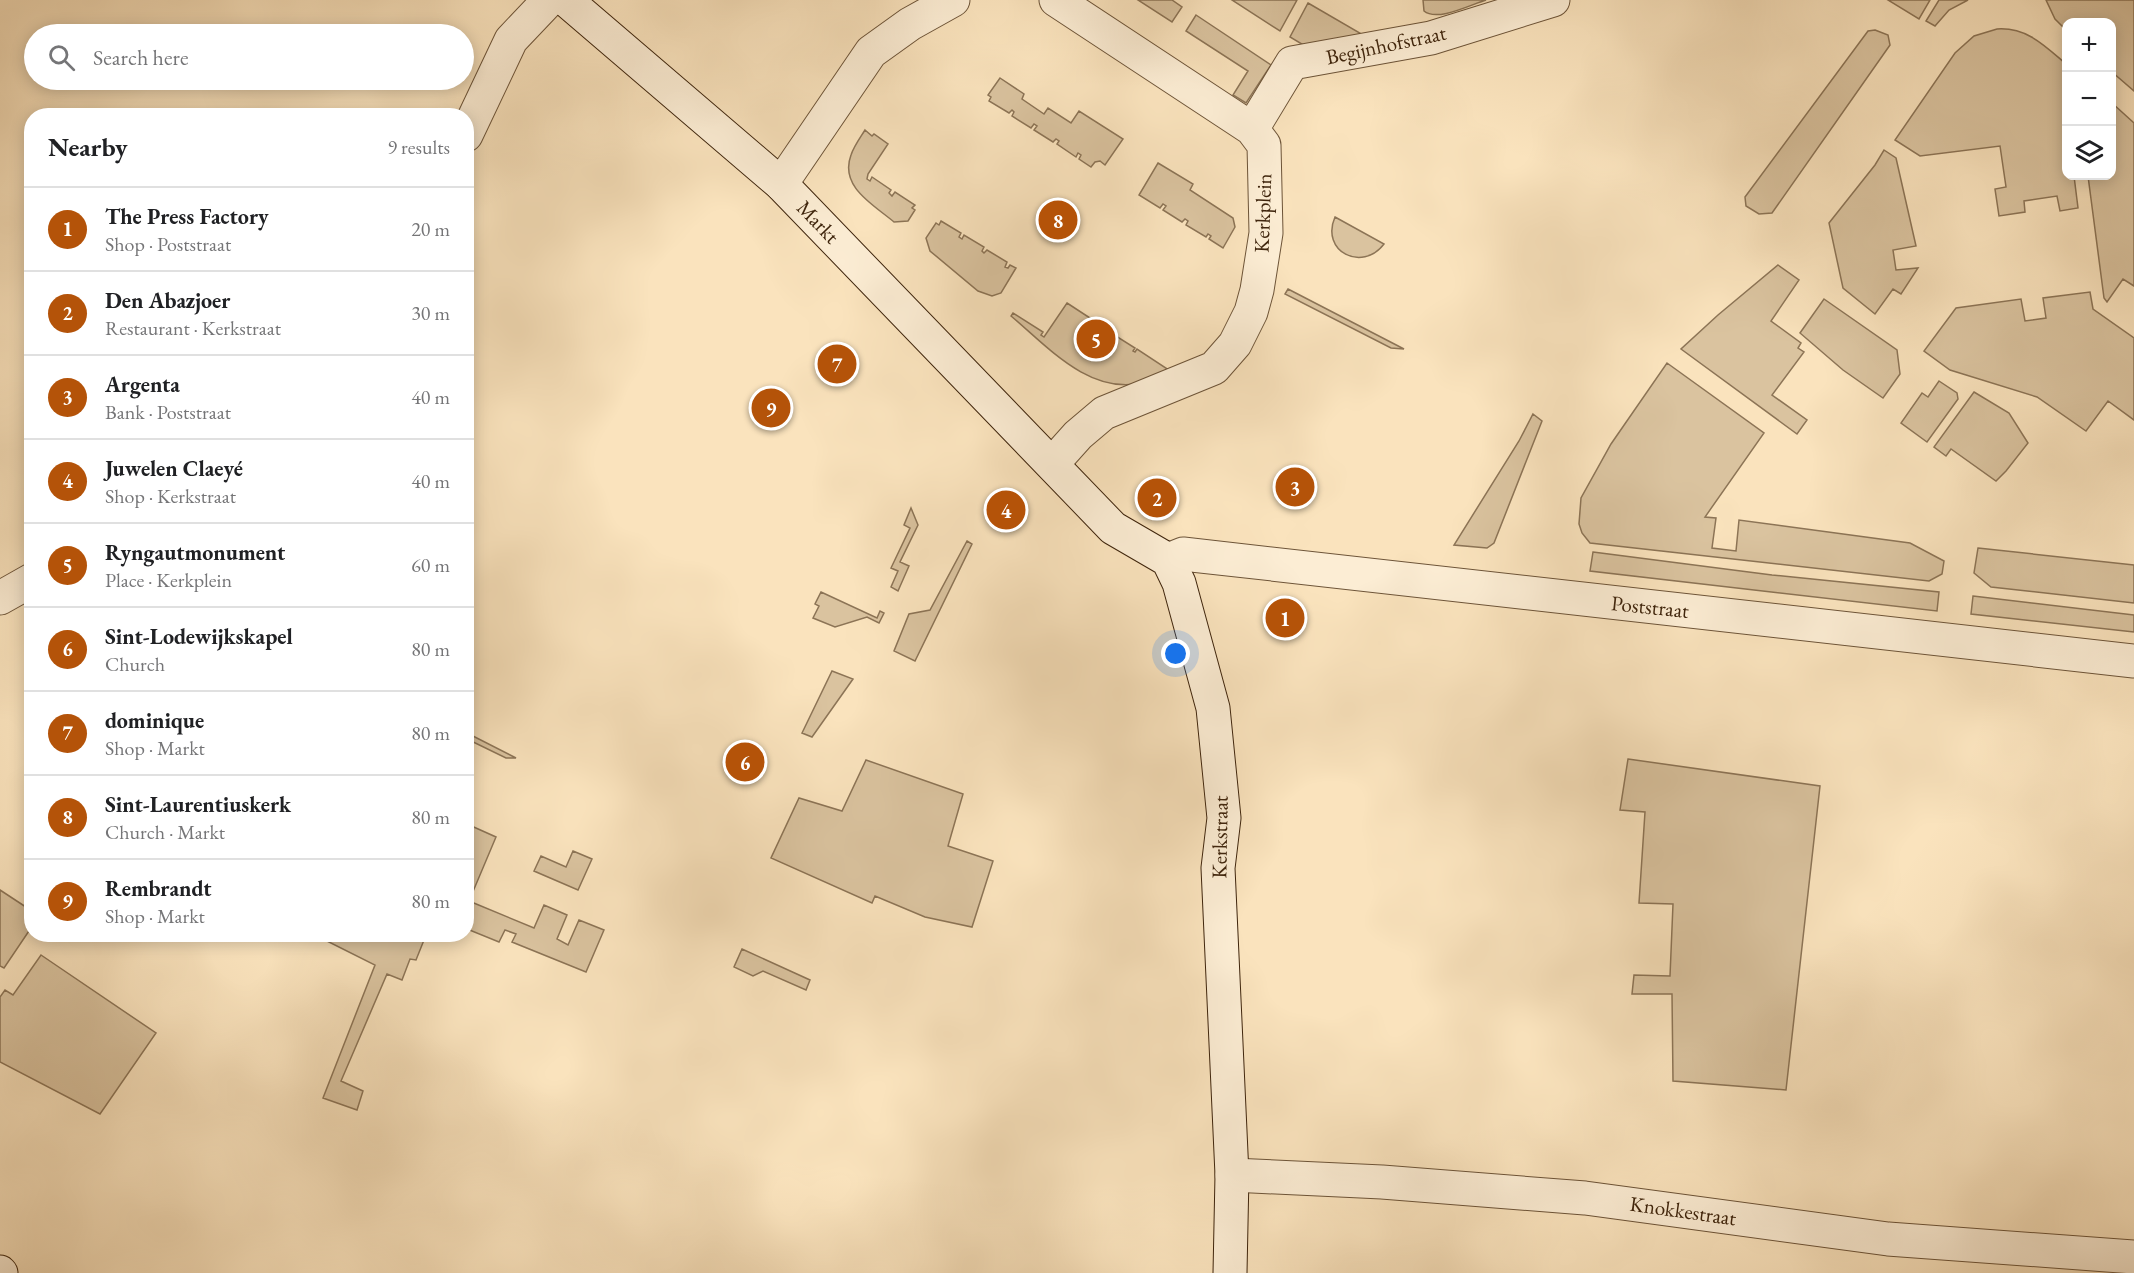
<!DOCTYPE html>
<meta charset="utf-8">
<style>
:root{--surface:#fff;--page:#f2f2f2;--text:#202124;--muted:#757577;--line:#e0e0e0;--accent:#b45309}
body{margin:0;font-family:"EB Garamond",serif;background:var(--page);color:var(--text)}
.controls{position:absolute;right:18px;top:18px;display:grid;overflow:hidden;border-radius:12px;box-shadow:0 3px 15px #0003}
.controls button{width:54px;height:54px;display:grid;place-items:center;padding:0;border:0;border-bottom:2px solid var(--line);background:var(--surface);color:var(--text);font:30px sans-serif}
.you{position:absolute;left:1176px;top:654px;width:21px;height:21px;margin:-15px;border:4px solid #fff;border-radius:50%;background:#1a73e8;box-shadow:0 0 0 9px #1a73e833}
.badge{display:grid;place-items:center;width:39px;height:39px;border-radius:50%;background:var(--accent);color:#fff;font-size:20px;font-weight:700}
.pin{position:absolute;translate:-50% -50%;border:3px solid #fff;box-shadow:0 2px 6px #0006}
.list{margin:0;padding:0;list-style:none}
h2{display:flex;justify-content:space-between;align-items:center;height:78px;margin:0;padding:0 24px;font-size:26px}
h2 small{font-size:20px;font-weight:400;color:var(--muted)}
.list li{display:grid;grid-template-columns:39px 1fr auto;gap:18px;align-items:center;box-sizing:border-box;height:84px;padding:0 24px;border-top:2px solid var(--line)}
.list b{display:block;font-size:22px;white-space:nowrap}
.list p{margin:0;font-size:20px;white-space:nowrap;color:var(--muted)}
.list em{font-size:20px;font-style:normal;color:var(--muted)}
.icon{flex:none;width:33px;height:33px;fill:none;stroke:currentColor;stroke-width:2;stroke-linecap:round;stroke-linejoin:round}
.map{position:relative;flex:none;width:2134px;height:1273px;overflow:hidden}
.search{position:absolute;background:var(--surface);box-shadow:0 3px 15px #0003;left:24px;top:24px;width:450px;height:66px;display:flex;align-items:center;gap:15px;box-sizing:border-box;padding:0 21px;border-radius:33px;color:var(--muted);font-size:22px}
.panel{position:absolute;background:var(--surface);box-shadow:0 3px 15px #0003;left:24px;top:108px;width:450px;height:834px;border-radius:24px}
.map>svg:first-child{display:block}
.green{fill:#dac39f;stroke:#8c7456;stroke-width:1.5}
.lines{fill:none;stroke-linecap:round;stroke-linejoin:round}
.street-casing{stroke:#6d5438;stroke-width:35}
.secondary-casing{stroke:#3e240c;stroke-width:35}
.street{stroke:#fcedd4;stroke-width:33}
.secondary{stroke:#fcedd4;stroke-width:33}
.labels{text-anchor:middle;stroke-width:4.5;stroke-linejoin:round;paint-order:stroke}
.street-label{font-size:21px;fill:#3e240c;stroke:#fcedd4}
</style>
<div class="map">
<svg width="2134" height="1273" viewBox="0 0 2134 1273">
<rect width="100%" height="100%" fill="#fae3bd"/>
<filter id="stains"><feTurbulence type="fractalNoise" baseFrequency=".00333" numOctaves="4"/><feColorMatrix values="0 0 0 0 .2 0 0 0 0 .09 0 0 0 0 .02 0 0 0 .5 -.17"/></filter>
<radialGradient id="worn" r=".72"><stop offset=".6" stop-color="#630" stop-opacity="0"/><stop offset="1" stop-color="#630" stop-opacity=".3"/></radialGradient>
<path class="green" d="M 1138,0 L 1172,0 L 1182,7 L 1172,22 Z
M 1232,0 L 1297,0 L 1280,31 Z
M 1423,0 L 1486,0 C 1470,5 1437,22 1424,11 Z
M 1888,0 L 1930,0 L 1919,19 Z
M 1939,0 L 1968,0 L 1949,10 L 1935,26 L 1926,21 Z
M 2046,0 L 2134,0 L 2134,91 L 2112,72 L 2112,22 L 2066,22 L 2066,30 L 2055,19 Z
M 1308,3 L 1365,36 L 1305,46 L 1290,37 Z
M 1196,15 L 1271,65 L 1246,103 L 1233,95 L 1248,71 L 1186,31 Z
M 1997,29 C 2027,27 2045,46 2066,64 L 2066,94 L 2063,99 L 2066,126 L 2066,176 L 2074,176 L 2078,208 L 2060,211 L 2057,196 L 2024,201 L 2025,212 L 1999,216 L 1995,189 L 2006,187 L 2000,146 L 1920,156 L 1895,140 L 1955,53 L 1974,36 Z
M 1875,30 L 1888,35 L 1890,45 L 1772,213 L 1759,214 L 1746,206 L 1745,197 L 1868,31 Z
M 1000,78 L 1024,94 L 1022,99 L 1044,114 L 1048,108 L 1071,123 L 1079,111 L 1123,139 L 1105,165 L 1100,161 L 1095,162 L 1091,167 L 1079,159 L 1081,155 L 1078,153 L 1076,157 L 1057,144 L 1059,141 L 1056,139 L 1053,142 L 1034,130 L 1037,126 L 1034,124 L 1031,128 L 1012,116 L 1014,112 L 1012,110 L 1009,113 L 989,101 L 991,97 L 988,95 Z
M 2112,103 L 2134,123 L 2134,286 L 2123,279 L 2107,302 L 2104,298 L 2088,176 L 2112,176 Z
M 865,130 L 872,136 L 874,134 L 888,144 L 868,174 L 867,179 L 870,181 L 872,177 L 891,190 L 889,193 L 892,196 L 895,192 L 915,205 L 912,208 L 915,210 L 908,221 L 894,222 C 874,205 839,187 851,155 C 854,146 860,138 865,130 Z
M 1884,150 L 1896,158 L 1916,246 L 1893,250 L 1896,270 L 1918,268 L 1901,294 L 1893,289 L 1875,314 L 1843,288 L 1829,223 L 1875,165 Z
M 1158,163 L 1193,184 L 1190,190 L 1233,218 L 1235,227 L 1223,248 L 1209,239 L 1211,236 L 1208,234 L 1206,237 L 1186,225 L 1188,221 L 1185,219 L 1182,222 L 1163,210 L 1166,206 L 1163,204 L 1160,208 L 1139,195 Z
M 1335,217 L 1384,244 C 1362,273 1320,251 1335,217 Z
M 941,221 L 961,233 L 959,237 L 962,239 L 964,235 L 984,247 L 982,251 L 984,253 L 987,250 L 1007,262 L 1005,267 L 1008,268 L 1010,265 L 1016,268 L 1001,293 L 992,296 L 978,291 L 930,251 L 926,238 L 936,223 L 939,225 Z
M 1778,265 L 1799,280 L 1771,321 L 1801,343 L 1798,348 L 1804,352 L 1772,395 L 1807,420 L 1797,434 L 1681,349 L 1718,315 Z
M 1288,289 L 1404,349 L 1391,348 L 1285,294 Z
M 2090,292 L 2093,309 L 2134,338 L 2134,420 L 2108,401 L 2086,431 L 2037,397 L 1950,370 L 1924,351 L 1956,308 L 2021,299 L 2025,321 L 2046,318 L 2043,298 Z
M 1824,299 L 1897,350 L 1900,374 L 1883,398 L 1843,370 L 1800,333 Z
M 1067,303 L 1090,318 L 1087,322 L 1090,323 L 1092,320 L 1113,334 L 1111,337 L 1114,339 L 1116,336 L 1135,348 L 1133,351 L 1135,352 L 1137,349 L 1172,372 C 1162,376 1152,381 1142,383 C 1089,395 1047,346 1011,316 L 1013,313 L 1043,332 L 1041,335 L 1044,337 Z
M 1667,363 L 1764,433 L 1705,517 L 1716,518 L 1712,548 L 1736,551 L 1739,520 L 1910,543 L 1944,561 L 1942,574 L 1929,581 L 1590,543 L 1582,533 L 1579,524 L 1581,498 L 1611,444 Z
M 1939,381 L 1957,393 L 1958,399 L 1927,442 L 1901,423 L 1922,393 L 1928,397 Z
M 1974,392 L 2009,413 L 2028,443 L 2006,471 L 1996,481 L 1951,449 L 1946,456 L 1934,447 Z
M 1533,414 L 1542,421 L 1494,543 L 1487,548 L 1454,545 L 1519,441 Z
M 911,508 L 918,525 L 900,562 L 909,566 L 898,591 L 891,587 L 898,571 L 891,568 L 910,528 L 904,525 Z
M 967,541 L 972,544 L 915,661 L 894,651 L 909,614 L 930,610 Z
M 1978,548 L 2134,565 L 2134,603 L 1991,587 L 1974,573 Z
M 1593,552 L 1772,575 L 1939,592 L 1937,611 L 1590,571 Z
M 821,592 L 877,618 L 880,611 L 884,613 L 879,623 L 867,617 L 835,627 L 813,618 L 819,606 L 815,604 Z
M 1973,596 L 2134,615 L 2134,632 L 1971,614 Z
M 832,671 L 853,679 L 812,737 L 802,733 Z
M 467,733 L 516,758 L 506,758 L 467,739 Z
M 1628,759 L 1820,786 L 1786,1090 L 1673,1081 L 1672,994 L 1632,994 L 1634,975 L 1670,976 L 1673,904 L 1639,903 L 1645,812 L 1620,810 Z
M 866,760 L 963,794 L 948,846 L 993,861 L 972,927 L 925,917 L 875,896 L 872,903 L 771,858 L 799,798 L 842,811 Z
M 467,824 L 496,837 L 469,901 L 534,928 L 544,905 L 567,915 L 557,939 L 568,945 L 579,920 L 604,930 L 586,972 L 512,942 L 516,934 L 505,930 L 499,942 L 467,929 Z
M 573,851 L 592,859 L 578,890 L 534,871 L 541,856 L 566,867 Z
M 0,890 L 32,911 L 31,928 L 4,968 L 0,966 Z
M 315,935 L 426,935 L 416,960 L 410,959 L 402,980 L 387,974 L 341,1081 L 363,1091 L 357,1110 L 323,1098 L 375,965 Z
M 742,949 L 810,980 L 806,990 L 763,971 L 753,976 L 734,967 Z
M 41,955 L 156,1033 L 100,1114 L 0,1062 L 0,997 L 5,990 L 13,995 Z"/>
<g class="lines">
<g class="street-casing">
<path id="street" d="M 1252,129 L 1292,63 L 1431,38 L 1553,0
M 466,135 L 511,40 L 549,0
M 781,184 L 871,52 L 910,24 L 953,0
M 1052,464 L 1078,435 L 1104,413 L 1214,368 L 1235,344 L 1251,312 L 1257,290 L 1266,233 L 1264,145 L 1252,129 L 1056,0
M 1168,560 L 1183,554 L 2134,661
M 0,598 L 32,580
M 1232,1175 L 1382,1182 L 1585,1198 L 1888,1239 L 2134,1257"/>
</g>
<g class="secondary-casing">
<path id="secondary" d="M 566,0 L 781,184 L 1113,528 L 1168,560 L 1179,583 L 1213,708 L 1224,818 L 1218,868 L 1232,1175 L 1230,1273
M 0,1272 L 1,1273"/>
</g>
<use href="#street" class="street"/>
<use href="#secondary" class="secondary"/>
</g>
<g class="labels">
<g class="street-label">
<text transform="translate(1386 45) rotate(-12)" y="7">Begijnhofstraat</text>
<text transform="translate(1263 213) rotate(-88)" y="7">Kerkplein</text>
<text transform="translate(818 222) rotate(46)" y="7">Markt</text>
<text transform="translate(1650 607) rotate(6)" y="7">Poststraat</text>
<text transform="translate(1220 837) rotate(-89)" y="7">Kerkstraat</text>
<text transform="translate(1683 1211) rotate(8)" y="7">Knokkestraat</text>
</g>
</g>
<rect width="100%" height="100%" filter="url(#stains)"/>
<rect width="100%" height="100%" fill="url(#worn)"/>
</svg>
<div class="controls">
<button>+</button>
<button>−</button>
<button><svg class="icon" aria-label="layers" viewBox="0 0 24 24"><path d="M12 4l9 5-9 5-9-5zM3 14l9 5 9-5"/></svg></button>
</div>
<div class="you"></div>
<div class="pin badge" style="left:1285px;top:618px">1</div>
<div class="pin badge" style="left:1157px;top:498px">2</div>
<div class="pin badge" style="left:1295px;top:487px">3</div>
<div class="pin badge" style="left:1006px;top:510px">4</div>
<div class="pin badge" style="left:1096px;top:339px">5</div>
<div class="pin badge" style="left:745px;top:762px">6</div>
<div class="pin badge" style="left:837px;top:364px">7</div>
<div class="pin badge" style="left:1058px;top:220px">8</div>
<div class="pin badge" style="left:771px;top:408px">9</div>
<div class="search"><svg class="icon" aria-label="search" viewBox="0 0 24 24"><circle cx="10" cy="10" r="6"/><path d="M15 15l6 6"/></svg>Search here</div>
<section class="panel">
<h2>Nearby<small>9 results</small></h2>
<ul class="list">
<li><span class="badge">1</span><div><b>The Press Factory</b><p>Shop · Poststraat</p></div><em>20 m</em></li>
<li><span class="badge">2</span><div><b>Den Abazjoer</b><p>Restaurant · Kerkstraat</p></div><em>30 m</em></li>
<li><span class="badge">3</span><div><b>Argenta</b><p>Bank · Poststraat</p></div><em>40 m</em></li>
<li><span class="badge">4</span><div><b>Juwelen Claeyé</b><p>Shop · Kerkstraat</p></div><em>40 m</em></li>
<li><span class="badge">5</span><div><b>Ryngautmonument</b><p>Place · Kerkplein</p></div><em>60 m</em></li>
<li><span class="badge">6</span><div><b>Sint-Lodewijkskapel</b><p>Church</p></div><em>80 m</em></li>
<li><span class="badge">7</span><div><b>dominique</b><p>Shop · Markt</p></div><em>80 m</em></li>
<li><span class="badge">8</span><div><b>Sint-Laurentiuskerk</b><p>Church · Markt</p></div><em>80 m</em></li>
<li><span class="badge">9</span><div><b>Rembrandt</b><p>Shop · Markt</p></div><em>80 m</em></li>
</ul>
</section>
</div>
